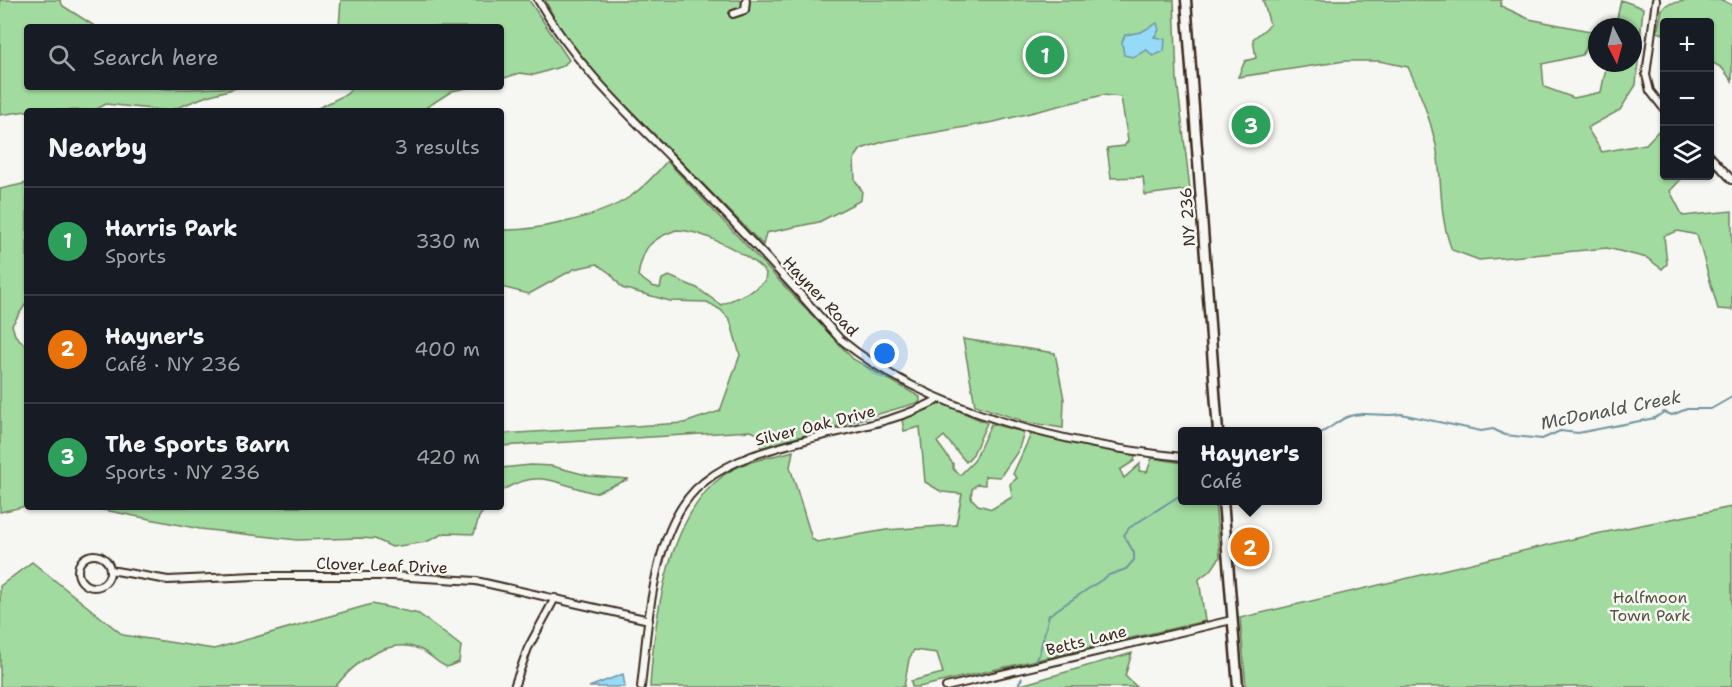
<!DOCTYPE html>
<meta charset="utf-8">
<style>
:root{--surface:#171b24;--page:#20242c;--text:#f1f3f6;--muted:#9ea1a6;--line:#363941;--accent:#ea580c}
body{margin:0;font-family:"Shantell Sans",sans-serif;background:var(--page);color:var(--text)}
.controls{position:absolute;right:18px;top:18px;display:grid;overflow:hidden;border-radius:6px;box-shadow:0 2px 4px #0004}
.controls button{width:54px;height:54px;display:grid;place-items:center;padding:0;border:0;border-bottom:2px solid var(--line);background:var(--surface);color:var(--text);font:30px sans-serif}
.compass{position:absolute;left:1588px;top:18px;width:54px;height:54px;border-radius:50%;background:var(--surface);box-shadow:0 2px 4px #0004;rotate:174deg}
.you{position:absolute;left:885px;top:354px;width:21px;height:21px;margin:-15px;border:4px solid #fff;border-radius:50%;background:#1a73e8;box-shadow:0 0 0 9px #1a73e833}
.badge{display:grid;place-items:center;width:39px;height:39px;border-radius:50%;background:var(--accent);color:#fff;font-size:20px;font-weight:700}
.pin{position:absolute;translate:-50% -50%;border:3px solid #fff;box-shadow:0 2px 6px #0006}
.popup{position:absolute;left:1178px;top:427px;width:144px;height:78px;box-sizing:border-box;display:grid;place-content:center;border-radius:6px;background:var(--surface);filter:drop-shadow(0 2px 4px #0005);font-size:20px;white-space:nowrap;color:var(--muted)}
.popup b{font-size:22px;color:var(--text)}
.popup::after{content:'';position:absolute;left:50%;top:100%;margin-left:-12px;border:12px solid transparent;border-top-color:var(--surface)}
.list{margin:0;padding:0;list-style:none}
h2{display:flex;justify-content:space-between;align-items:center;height:78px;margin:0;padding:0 24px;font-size:26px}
h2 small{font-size:20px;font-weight:400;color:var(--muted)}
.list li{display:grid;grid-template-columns:39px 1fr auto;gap:18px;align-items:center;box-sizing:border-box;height:108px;padding:0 24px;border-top:2px solid var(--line)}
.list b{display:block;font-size:22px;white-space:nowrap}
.list p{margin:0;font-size:20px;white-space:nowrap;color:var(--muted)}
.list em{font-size:20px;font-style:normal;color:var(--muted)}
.icon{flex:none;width:33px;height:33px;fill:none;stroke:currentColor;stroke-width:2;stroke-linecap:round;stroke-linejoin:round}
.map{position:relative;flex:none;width:1732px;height:687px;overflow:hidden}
.search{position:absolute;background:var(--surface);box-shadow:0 2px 4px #0004;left:24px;top:24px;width:480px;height:66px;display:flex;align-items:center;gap:15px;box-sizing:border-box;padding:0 21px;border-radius:6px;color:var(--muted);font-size:22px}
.panel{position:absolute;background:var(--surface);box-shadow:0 2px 4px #0004;left:24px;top:108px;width:480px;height:402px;border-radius:6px}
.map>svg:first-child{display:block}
.green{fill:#a2dba0;stroke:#6e825f;stroke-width:1.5;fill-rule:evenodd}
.water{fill:#95dbf7;stroke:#7194a0;stroke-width:1.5}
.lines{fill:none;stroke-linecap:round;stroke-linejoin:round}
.stream{stroke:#7194a0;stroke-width:2}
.street-casing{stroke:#3b2a1e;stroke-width:10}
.secondary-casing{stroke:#3b2a1e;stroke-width:13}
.street{stroke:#f6f6f2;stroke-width:6}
.secondary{stroke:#f6f6f2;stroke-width:8}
.labels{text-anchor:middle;stroke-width:5;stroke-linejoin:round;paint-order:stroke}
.street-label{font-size:16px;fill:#3b2a1e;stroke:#f6f6f2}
.park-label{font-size:16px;fill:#55563e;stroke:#f6f6f2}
.water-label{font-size:18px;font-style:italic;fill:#525654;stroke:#f6f6f2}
</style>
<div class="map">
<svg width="1732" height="687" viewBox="0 0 1732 687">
<rect width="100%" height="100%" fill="#f6f6f2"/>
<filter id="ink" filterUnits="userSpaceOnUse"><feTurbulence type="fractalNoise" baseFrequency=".0167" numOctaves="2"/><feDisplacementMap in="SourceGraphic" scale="12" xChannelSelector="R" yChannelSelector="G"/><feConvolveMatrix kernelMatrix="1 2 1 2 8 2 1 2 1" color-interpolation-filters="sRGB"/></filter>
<g filter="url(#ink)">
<path class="green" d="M 0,0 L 60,0 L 63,6 L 96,27 L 115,27 L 27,27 L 27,87 L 157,87 C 165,92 226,87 240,87 L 207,96 L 169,111 L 106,104 L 95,110 L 27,111 L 0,115 Z
M 341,0 L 529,0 L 569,60 L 563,66 L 534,75 L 520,73 L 501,79 L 501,27 L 339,27 Z
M 545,0 L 1174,0 L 1177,80 L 1190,189 L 1145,195 L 1143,177 L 1111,178 L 1107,148 L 1124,146 L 1128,141 L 1121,97 L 1103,95 L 994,122 L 886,141 L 861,149 L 854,159 L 855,180 L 862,191 L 861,200 L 819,222 L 766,233 L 763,245 L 594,73 L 564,36 Z
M 1263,0 L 1501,0 L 1501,6 L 1529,19 L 1595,32 L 1582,55 L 1542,64 L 1544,87 L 1574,98 L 1601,92 L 1607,63 L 1633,63 L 1633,27 L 1615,27 L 1621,0 L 1643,8 L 1636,85 L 1620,110 L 1587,128 L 1602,152 L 1646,144 L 1664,125 L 1664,176 L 1684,176 L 1670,191 L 1683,216 L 1732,211 L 1732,310 L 1718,309 L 1697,235 L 1678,231 L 1664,236 L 1667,264 L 1662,269 L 1647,258 L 1607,248 L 1479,260 L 1452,250 C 1438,216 1443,180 1436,145 C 1430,119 1420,91 1408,67 L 1379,61 L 1345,61 L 1238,77 L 1245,61 L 1256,58 L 1253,39 L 1270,25 Z
M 1690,0 L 1722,0 L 1732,5 L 1732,81 L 1722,68 L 1710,61 L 1710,22 L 1664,22 L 1664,34 L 1657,32 L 1662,9 L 1668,4 Z
M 352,87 L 471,87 L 452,91 L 421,111 L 312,111 L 347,94 Z
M 667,161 L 853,359 L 920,397 L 920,402 L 761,448 L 760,445 L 764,437 L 751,431 L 501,446 L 501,434 L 684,423 L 720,411 L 740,355 L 730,320 L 721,310 L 707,302 L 670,301 L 622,288 L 611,274 L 597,264 L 574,269 L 529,294 L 501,287 L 501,230 C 537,231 601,217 631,196 C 645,186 656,174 667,161 ZM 676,230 C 701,230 750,254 766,273 L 765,281 L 752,291 L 721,305 L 697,288 L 669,276 L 662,279 L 660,288 L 652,286 L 638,276 C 643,247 649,240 676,230 Z
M 27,183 L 27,302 L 12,325 L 15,335 L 27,347 L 27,506 L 0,512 L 0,189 Z
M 963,339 L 1055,353 L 1064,399 L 1063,428 L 1026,422 L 975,405 Z
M 944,404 L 987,423 L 973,454 L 966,462 L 944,436 L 937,442 L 953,464 L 953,469 L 960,475 L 974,461 L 991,424 L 1024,432 L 1018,451 L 1000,477 L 985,476 L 985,485 L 977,484 L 972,489 L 971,498 L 978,505 L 992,509 L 1012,497 L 1010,484 L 1017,478 L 1013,474 L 1031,434 L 1135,456 L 1134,461 L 1120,470 L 1124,478 L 1140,464 L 1139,471 L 1147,472 L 1152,458 L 1182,463 L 1182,500 L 1215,501 L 1220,557 L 1212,569 L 1199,579 L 1205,621 L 919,687 L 912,687 L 911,681 L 943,673 L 937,653 L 914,650 L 909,659 L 904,687 L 650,687 C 654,621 667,516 724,475 C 746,460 769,458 793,451 L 790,467 L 812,539 L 817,542 L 886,530 L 956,525 L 962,494 L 942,492 L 925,482 L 920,427 L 904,431 L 902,420 L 934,405 Z
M 531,465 L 552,466 L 590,476 L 629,479 L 595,493 C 556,484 541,467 501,491 L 501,468 Z
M 89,507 L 486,507 L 479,517 L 474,534 L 445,533 L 426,542 L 392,547 L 375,539 L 360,538 L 297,540 L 200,529 Z
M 1732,507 L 1732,687 L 1246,687 L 1240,618 L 1586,536 Z
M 32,562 L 123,635 L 214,649 L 372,604 L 419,614 L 461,646 L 459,662 L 447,667 C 436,663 430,653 419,649 C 388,636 353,664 335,687 L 0,687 L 0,586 Z
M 1132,653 L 1125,676 L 1137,687 L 1014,687 Z"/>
<path class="water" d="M 1157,23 L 1159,30 L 1154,37 L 1165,39 L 1164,51 L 1153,56 L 1147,50 L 1133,57 L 1124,55 L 1122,42 L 1125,35 L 1141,32 Z
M 623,674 L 625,687 L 589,687 Z"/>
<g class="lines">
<path class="stream" d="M 1318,434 C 1329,430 1337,421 1347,417 C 1364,410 1383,418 1401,414 L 1481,431 L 1493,429 L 1505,435 L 1542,439 L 1560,431 L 1578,433 L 1655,418 L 1664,412 L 1672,415 L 1687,409 L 1711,409 L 1732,397
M 1034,661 L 1039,655 L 1049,615 L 1109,575 L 1126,569 L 1134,560 L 1134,553 L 1124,535 L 1129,528 L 1182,494
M 1017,687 L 1022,678"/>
<g class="street-casing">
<path id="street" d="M 538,0 C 578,69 630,115 685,172 C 738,226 790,282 840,339 C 929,413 1069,445 1182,457
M 1656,0 L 1646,75 L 1650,91 L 1664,109
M 733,14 L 745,10 L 746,0
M 1710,156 L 1732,180
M78 571a16 16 0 1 1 32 0a16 16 0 1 1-32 0Z
M 110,570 L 168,580 L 255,576 L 392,576 L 476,581 L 649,620
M 514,687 L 528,648 L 555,598
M 641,687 C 648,627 652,522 704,482 C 735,457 775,448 813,438 C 857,427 899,421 939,399
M 946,687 L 1232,620"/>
</g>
<g class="secondary-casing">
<path id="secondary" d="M 1186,0 L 1218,432
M 1223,500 L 1238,687"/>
</g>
<use href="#street" class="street"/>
<use href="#secondary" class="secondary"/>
</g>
</g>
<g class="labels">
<g class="street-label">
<text transform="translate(1187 217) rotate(-94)" y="6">NY 236</text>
<text transform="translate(821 296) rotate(47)" y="6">Hayner Road</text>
<text transform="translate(815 425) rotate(-14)" y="6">Silver Oak Drive</text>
<text transform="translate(382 565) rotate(2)" y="6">Clover Leaf Drive</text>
<text transform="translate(1086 640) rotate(-14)" y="6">Betts Lane</text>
</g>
<g class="park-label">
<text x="1650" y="603">Halfmoon<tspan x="1650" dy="18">Town Park</tspan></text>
</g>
<g class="water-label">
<text transform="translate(1611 410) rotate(-11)" y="6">McDonald Creek</text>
</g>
</g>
</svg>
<div class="controls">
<button>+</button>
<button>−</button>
<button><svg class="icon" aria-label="layers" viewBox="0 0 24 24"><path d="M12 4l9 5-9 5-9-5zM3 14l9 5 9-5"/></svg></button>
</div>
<svg class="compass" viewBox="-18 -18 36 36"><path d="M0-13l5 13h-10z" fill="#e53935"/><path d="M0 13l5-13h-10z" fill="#9ea1a6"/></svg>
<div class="you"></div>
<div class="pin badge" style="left:1045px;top:55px;background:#2e9e5b">1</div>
<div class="pin badge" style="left:1250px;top:547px;background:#e8710a">2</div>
<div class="popup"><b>Hayner's</b>Café</div>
<div class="pin badge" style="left:1251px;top:125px;background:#2e9e5b">3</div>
<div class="search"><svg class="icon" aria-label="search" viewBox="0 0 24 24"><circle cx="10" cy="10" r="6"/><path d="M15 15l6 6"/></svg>Search here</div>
<section class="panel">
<h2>Nearby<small>3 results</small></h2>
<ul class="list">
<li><span class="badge" style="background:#2e9e5b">1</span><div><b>Harris Park</b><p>Sports</p></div><em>330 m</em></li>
<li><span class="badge" style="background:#e8710a">2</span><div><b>Hayner's</b><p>Café · NY 236</p></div><em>400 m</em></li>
<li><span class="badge" style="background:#2e9e5b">3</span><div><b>The Sports Barn</b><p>Sports · NY 236</p></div><em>420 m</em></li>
</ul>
</section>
</div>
